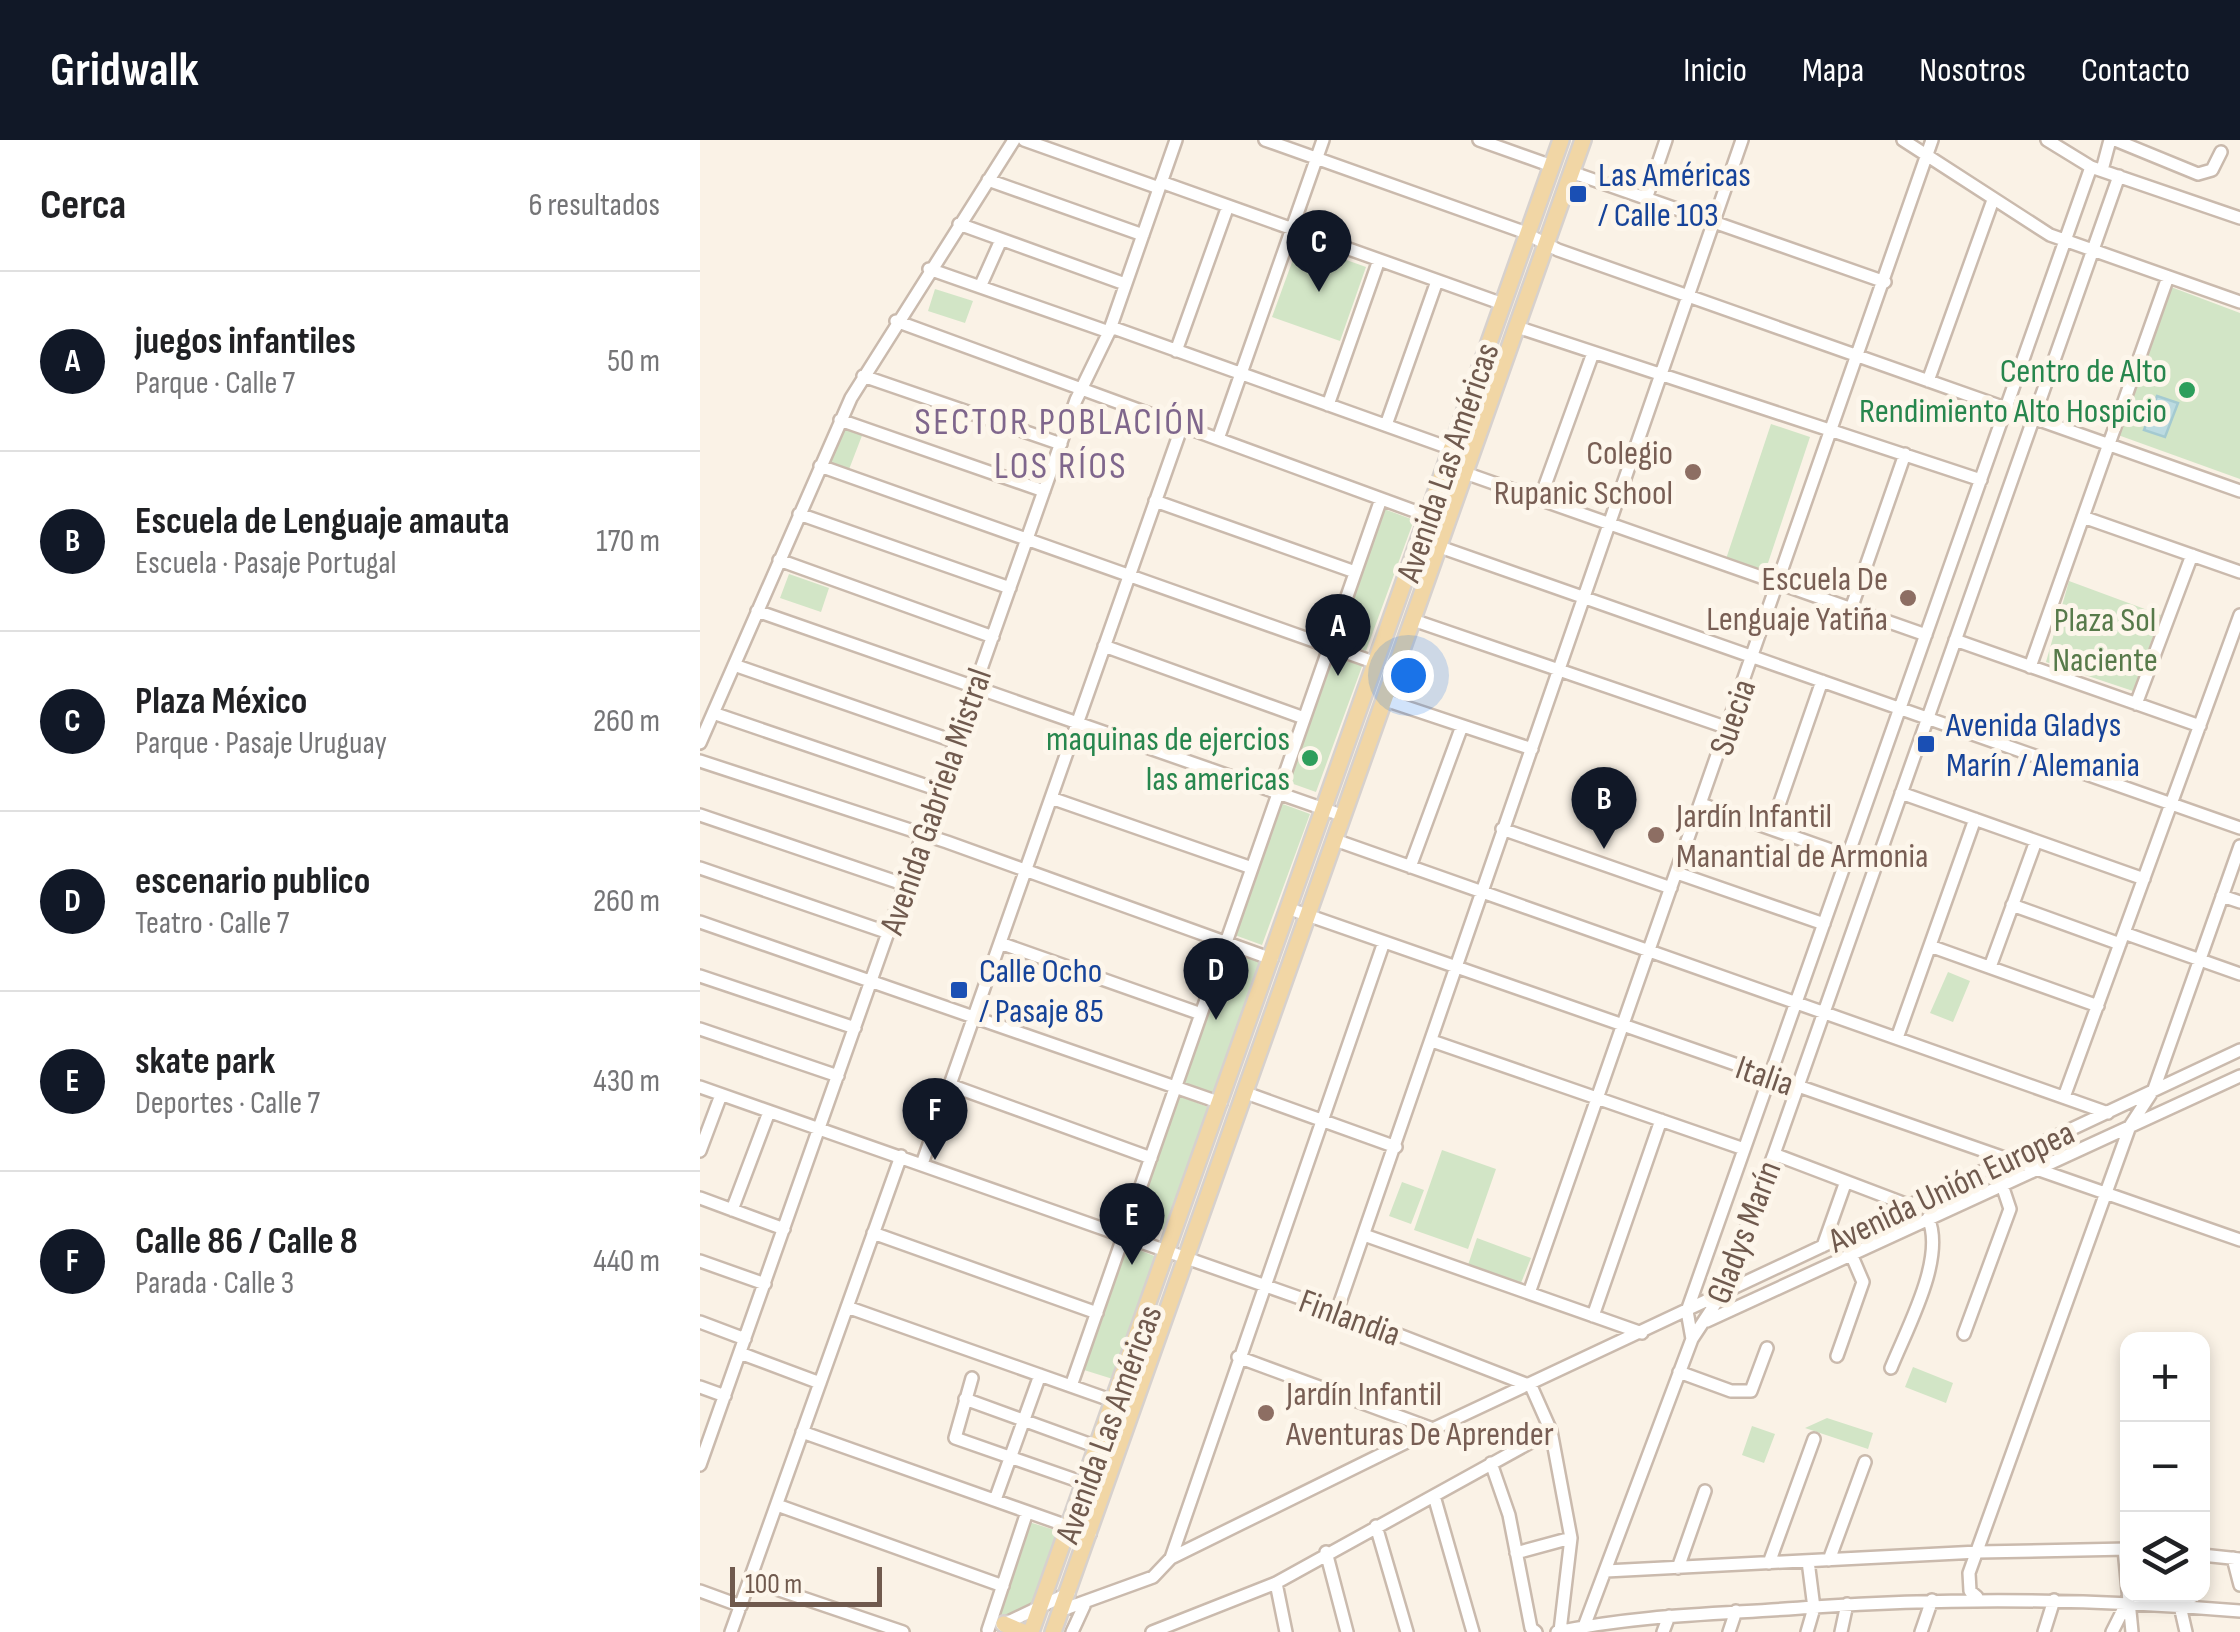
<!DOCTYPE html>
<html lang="es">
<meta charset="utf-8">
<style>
:root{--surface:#fff;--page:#f2f2f2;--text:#202124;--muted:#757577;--line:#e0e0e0;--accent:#111827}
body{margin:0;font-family:"Sofia Sans Condensed",sans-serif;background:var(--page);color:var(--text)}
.controls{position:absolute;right:30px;bottom:30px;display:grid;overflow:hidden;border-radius:20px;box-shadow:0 5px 15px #0003}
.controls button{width:90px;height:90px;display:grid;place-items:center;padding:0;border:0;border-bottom:2px solid var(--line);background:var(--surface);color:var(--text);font:50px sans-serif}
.scale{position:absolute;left:30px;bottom:25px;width:152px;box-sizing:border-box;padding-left:10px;border:5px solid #705a4e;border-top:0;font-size:28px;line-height:35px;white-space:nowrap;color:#705a4e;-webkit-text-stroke:8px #fdf6eb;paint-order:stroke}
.you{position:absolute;left:708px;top:535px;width:35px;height:35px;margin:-25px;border:8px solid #fff;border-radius:50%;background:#1a73e8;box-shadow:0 0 0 15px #1a73e833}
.badge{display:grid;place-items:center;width:65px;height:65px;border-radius:50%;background:var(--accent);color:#fff;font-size:32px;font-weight:700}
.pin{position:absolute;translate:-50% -82px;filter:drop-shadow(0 2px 5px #0008)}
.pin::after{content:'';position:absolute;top:52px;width:35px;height:30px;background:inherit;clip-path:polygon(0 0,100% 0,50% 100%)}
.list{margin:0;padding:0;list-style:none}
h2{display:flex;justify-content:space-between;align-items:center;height:130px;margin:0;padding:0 40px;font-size:42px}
h2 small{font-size:32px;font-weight:400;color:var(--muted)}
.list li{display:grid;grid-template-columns:65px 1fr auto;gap:30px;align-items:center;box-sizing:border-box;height:180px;padding:0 40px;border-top:2px solid var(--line)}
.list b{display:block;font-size:38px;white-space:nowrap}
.list p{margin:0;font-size:32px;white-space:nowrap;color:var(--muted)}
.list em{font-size:32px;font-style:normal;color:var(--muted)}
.icon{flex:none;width:55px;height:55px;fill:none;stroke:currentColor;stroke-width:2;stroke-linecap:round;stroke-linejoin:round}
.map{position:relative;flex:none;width:1540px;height:1492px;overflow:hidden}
header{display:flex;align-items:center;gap:60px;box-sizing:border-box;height:140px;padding:0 50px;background:var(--accent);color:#fff}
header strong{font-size:48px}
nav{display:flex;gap:55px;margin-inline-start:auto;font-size:35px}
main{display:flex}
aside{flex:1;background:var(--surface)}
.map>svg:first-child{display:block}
.green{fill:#d2e5c6}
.water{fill:#bcdbe1;stroke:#a4cad1;stroke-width:2.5}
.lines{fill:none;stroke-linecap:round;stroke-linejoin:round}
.minor-casing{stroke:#cabaad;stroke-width:16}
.major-casing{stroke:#d7d1cd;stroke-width:20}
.minor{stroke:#fff;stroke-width:11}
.major{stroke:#f1d6a5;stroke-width:15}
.transit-dot{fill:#1a4fb4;stroke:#fdf6eb;stroke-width:4}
.leisure-dot{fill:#2e9e5b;stroke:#fdf6eb;stroke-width:4}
.education-dot{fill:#8d6e63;stroke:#fdf6eb;stroke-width:4}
.labels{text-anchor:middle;stroke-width:10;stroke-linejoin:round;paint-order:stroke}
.transit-label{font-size:35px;fill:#164399;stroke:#fdf6eb;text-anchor:start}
.leisure-label{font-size:35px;fill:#27864d;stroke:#fdf6eb;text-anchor:end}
.education-label{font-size:35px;fill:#785e54;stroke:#fdf6eb;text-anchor:end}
.street-label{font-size:35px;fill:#705a4e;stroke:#fdf6eb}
.park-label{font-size:35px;fill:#577a4a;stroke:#fdf6eb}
.neighbourhood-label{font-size:38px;letter-spacing:2.5px;fill:#7f668c;stroke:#fdf6eb}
</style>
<header>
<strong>Gridwalk</strong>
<nav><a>Inicio</a><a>Mapa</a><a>Nosotros</a><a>Contacto</a></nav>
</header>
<main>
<aside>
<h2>Cerca<small>6 resultados</small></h2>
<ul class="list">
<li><span class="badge">A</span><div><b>juegos infantiles</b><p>Parque · Calle 7</p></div><em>50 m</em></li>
<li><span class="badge">B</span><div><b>Escuela de Lenguaje amauta</b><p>Escuela · Pasaje Portugal</p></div><em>170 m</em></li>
<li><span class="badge">C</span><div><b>Plaza México</b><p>Parque · Pasaje Uruguay</p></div><em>260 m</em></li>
<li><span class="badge">D</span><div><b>escenario publico</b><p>Teatro · Calle 7</p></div><em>260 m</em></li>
<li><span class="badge">E</span><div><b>skate park</b><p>Deportes · Calle 7</p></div><em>430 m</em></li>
<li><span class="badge">F</span><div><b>Calle 86 / Calle 8</b><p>Parada · Calle 3</p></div><em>440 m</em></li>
</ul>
</aside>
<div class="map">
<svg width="1540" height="1492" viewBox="0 0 1540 1492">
<rect width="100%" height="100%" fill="#faf2e6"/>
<path class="green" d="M 599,103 L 666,127 L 640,201 L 572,177 Z
M 1471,147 L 1540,173 L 1540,339 L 1418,295 Z
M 235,149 L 273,161 L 265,183 L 228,171 Z
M 1071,284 L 1110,297 L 1065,432 L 1026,419 Z
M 141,285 L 163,293 L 148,332 L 126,323 Z
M 684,369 L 714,380 L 666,511 L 636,500 Z
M 89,434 L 129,448 L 121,472 L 80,458 Z
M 1369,441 L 1461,475 L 1433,551 L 1346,522 Z
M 633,510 L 664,521 L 616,652 L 585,641 Z
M 580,663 L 610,674 L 562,805 L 532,794 Z
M 525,810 L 559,822 L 514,953 L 481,942 Z
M 1248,832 L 1270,841 L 1253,882 L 1230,873 Z
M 477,955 L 508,967 L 466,1091 L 435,1080 Z
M 742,1010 L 796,1029 L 768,1109 L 714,1090 Z
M 702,1042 L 724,1050 L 711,1084 L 689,1076 Z
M 777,1098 L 831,1118 L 821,1143 L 768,1125 Z
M 426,1105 L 457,1117 L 416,1240 L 384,1230 Z
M 1213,1227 L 1253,1243 L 1246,1263 L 1205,1247 Z
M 1127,1278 L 1173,1293 L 1168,1309 L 1105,1288 Z
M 1052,1286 L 1075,1294 L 1064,1323 L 1042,1315 Z
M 329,1382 L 361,1392 L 336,1463 L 294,1484 Z"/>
<path class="water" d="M 1457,256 L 1478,263 L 1465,297 L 1444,290 Z"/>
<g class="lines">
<g class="minor-casing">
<path id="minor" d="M 324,0 L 459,48
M 565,0 L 821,91 L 858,110 L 1540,351
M 779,0 L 852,26
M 1203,0 L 1350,95 L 1540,162
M 1347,0 L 1391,27 L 1540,78
M 1415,0 L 1498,34 L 1512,30 L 1521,12
M 1402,30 L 1410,0
M 871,32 L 1185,142
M 288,40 L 443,95
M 461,42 L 803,164
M 946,59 L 966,0
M 259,84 L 425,144
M 229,129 L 409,192
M 280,147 L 301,100
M 196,181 L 728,376
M 411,187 L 752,309
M 817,187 L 1281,340
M 476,211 L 528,66
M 163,236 L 361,304
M 1228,241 L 1293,60
M 628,265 L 679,120
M 140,280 L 344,351
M 686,285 L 737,141
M 518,299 L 623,0
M 120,326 L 676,523
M 765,333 L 1226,495
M 840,359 L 893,213
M 455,361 L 655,432
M 99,374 L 310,448
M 1383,377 L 1540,432
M 720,400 L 1540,688
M 79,420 L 293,497
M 1151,469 L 1205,314
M 57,471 L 644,676
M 713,480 L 1028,588
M 1255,500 L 1500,586
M 404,506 L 604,578
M 34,525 L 256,602
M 1330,527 L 1468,137
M 685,560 L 832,609
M 1436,564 L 1492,415
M 13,573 L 239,650
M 0,603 L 151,258 L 314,0
M 0,621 L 247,702 L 572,819
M 1201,653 L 1444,739
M 351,658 L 552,728
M 1001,664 L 1148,716
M 0,675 L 206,745
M 1071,688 L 1122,541
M 802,689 L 971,748
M 635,700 L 1408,973
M 710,727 L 762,586
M 0,728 L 189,793
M 977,733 L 1124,784
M 1522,756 L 1540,762
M 1312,765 L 1420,804
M 590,769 L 1540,1100
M 0,782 L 521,963
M 1424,793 L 1540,834
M 300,803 L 501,874
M 1230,806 L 1398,866
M 1290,827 L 1336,701
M 0,836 L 155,888
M 0,889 L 138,936
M 1197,898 L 1275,679
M 732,901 L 1044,1009
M 250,945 L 451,1018
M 0,947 L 637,1171 L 831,1246
M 546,953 L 696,1007
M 1364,957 L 1540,475
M 0,1011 L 21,955
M 1074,1014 L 1208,1065
M 222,1024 L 482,286
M 0,1058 L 84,1089
M 32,1070 L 69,972
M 173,1093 L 397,1173
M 664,1095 L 942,1193
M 1123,1106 L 1145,1044
M 0,1121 L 65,1144
M 829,1153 L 1232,0
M 147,1167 L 433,1268
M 637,1171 L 1042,0
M 893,1176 L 961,980
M 1007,1181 L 1540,936
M 0,1182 L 45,1199
M 1264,1194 L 1310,1069 L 1302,1045
M 992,1199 L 987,1171 L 1391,27
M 40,1213 L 120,1243
M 1137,1216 L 1163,1142 L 1151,1114
M 538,1217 L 733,1289
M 1191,1228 C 1207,1188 1246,1118 1228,1078
M 979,1232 L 1031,1251 L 1051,1251 L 1067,1208
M 272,1238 L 255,1298 L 387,1344
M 371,1246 L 681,359
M 0,1247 L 25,1256
M 265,1259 L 400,1308
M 102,1292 L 390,1394
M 791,1323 L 809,1375 L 831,1488 L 836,1492
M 0,1325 L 376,260 L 409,192 L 476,0
M 734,1356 L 773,1492
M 295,1360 L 340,1235
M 77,1365 L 303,1446
M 676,1386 L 707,1492
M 1424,1409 L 1432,1492
M 626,1412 L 647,1492
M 816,1413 L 871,1398 L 851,1291 L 831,1246
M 1502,1415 L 1540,1419
M 471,1418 L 733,1289 L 1540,910
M 1533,1418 L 1540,1445
M 1129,1420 L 1165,1322
M 1069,1423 L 1114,1299
M 978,1428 L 1005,1351
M 906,1431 L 1278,1412 L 1428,1409
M 50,1440 L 203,1492
M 576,1443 L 586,1492
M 0,1451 L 41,1466
M 1277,1457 L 1270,1451 L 1269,1433 L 1430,986 L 1454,949 L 1540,706
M 1480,1466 L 1486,1492
M 362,1470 L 453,1437 L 471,1418 L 684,802
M 302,1485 L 369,1453
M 288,1490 L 327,1372
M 860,1491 L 871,1398
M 31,1492 L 201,1016
M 372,1492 L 384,1466
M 452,1492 L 576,1443 L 851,1291
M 857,1492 C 942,1474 1028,1474 1114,1467 C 1257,1457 1397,1459 1540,1471
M 882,1492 L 992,1199 L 1021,1155 L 1074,1014 L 1419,36
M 963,1492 L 969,1476
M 1029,1492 L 1036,1471
M 1107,1492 L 1114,1468 L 1108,1421
M 1141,1492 L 1147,1464
M 1221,1492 L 1232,1460
M 1344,1492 L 1354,1460
M 1412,1492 L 1427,1462"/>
</g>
<g class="major-casing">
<path id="major" d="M 304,1484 L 323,1492
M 331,1492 L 861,0
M 353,1492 L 883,0"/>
</g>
<use href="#minor" class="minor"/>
<use href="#major" class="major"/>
</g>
<g class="transit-dot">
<rect x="868" y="44" width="20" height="20" rx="5"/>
<rect x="1216" y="594" width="20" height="20" rx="5"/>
<rect x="249" y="840" width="20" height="20" rx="5"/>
</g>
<g class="leisure-dot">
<circle cx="1487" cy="250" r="10"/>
<circle cx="610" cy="618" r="10"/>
</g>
<g class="education-dot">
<circle cx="993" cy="332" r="10"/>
<circle cx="1208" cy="458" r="10"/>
<circle cx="956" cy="695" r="10"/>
<circle cx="566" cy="1273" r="10"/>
</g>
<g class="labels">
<g class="transit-label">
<text x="898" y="46">Las Américas<tspan x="898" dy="40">/ Calle 103</tspan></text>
<text x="1246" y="596">Avenida Gladys<tspan x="1246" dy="40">Marín / Alemania</tspan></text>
<text x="279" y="842">Calle Ocho<tspan x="279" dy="40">/ Pasaje 85</tspan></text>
</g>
<g class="leisure-label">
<text x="1467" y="242">Centro de Alto<tspan x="1467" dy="40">Rendimiento Alto Hospicio</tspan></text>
<text x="590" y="610">maquinas de ejercios<tspan x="590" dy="40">las americas</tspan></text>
</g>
<g class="education-label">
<text x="973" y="324">Colegio<tspan x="973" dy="40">Rupanic School</tspan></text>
<text x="1188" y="450">Escuela De<tspan x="1188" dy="40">Lenguaje Yatiña</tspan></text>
<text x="976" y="687" text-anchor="start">Jardín Infantil<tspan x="976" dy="40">Manantial de Armonia</tspan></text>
<text x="586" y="1265" text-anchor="start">Jardín Infantil<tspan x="586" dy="40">Aventuras De Aprender</tspan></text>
</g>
<g class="street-label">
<text transform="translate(747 322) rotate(-71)" y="12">Avenida Las Américas</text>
<text transform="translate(1032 577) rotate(-71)" y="12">Suecia</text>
<text transform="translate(235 661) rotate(-71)" y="12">Avenida Gabriela Mistral</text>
<text transform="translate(1065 935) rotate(19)" y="12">Italia</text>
<text transform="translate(1251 1046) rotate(-25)" y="12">Avenida Unión Europea</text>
<text transform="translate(1043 1092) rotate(-69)" y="12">Gladys Marín</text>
<text transform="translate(650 1177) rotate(20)" y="12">Finlandia</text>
<text transform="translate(408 1284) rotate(-70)" y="12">Avenida Las Américas</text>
</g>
<g class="park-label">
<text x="1405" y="491">Plaza Sol<tspan x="1405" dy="40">Naciente</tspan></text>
</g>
<g class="neighbourhood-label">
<text x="361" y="294">SECTOR POBLACIÓN<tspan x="361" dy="44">LOS RÍOS</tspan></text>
</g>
</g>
</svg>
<div class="controls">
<button>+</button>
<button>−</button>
<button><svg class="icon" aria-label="layers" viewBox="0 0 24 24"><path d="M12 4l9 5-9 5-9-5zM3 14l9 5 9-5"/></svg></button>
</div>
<div class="scale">100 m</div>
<div class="you"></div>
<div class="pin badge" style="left:638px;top:536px">A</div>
<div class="pin badge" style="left:904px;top:709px">B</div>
<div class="pin badge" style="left:619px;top:152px">C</div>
<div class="pin badge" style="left:516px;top:880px">D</div>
<div class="pin badge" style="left:432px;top:1125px">E</div>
<div class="pin badge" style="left:235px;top:1020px">F</div>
</div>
</main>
